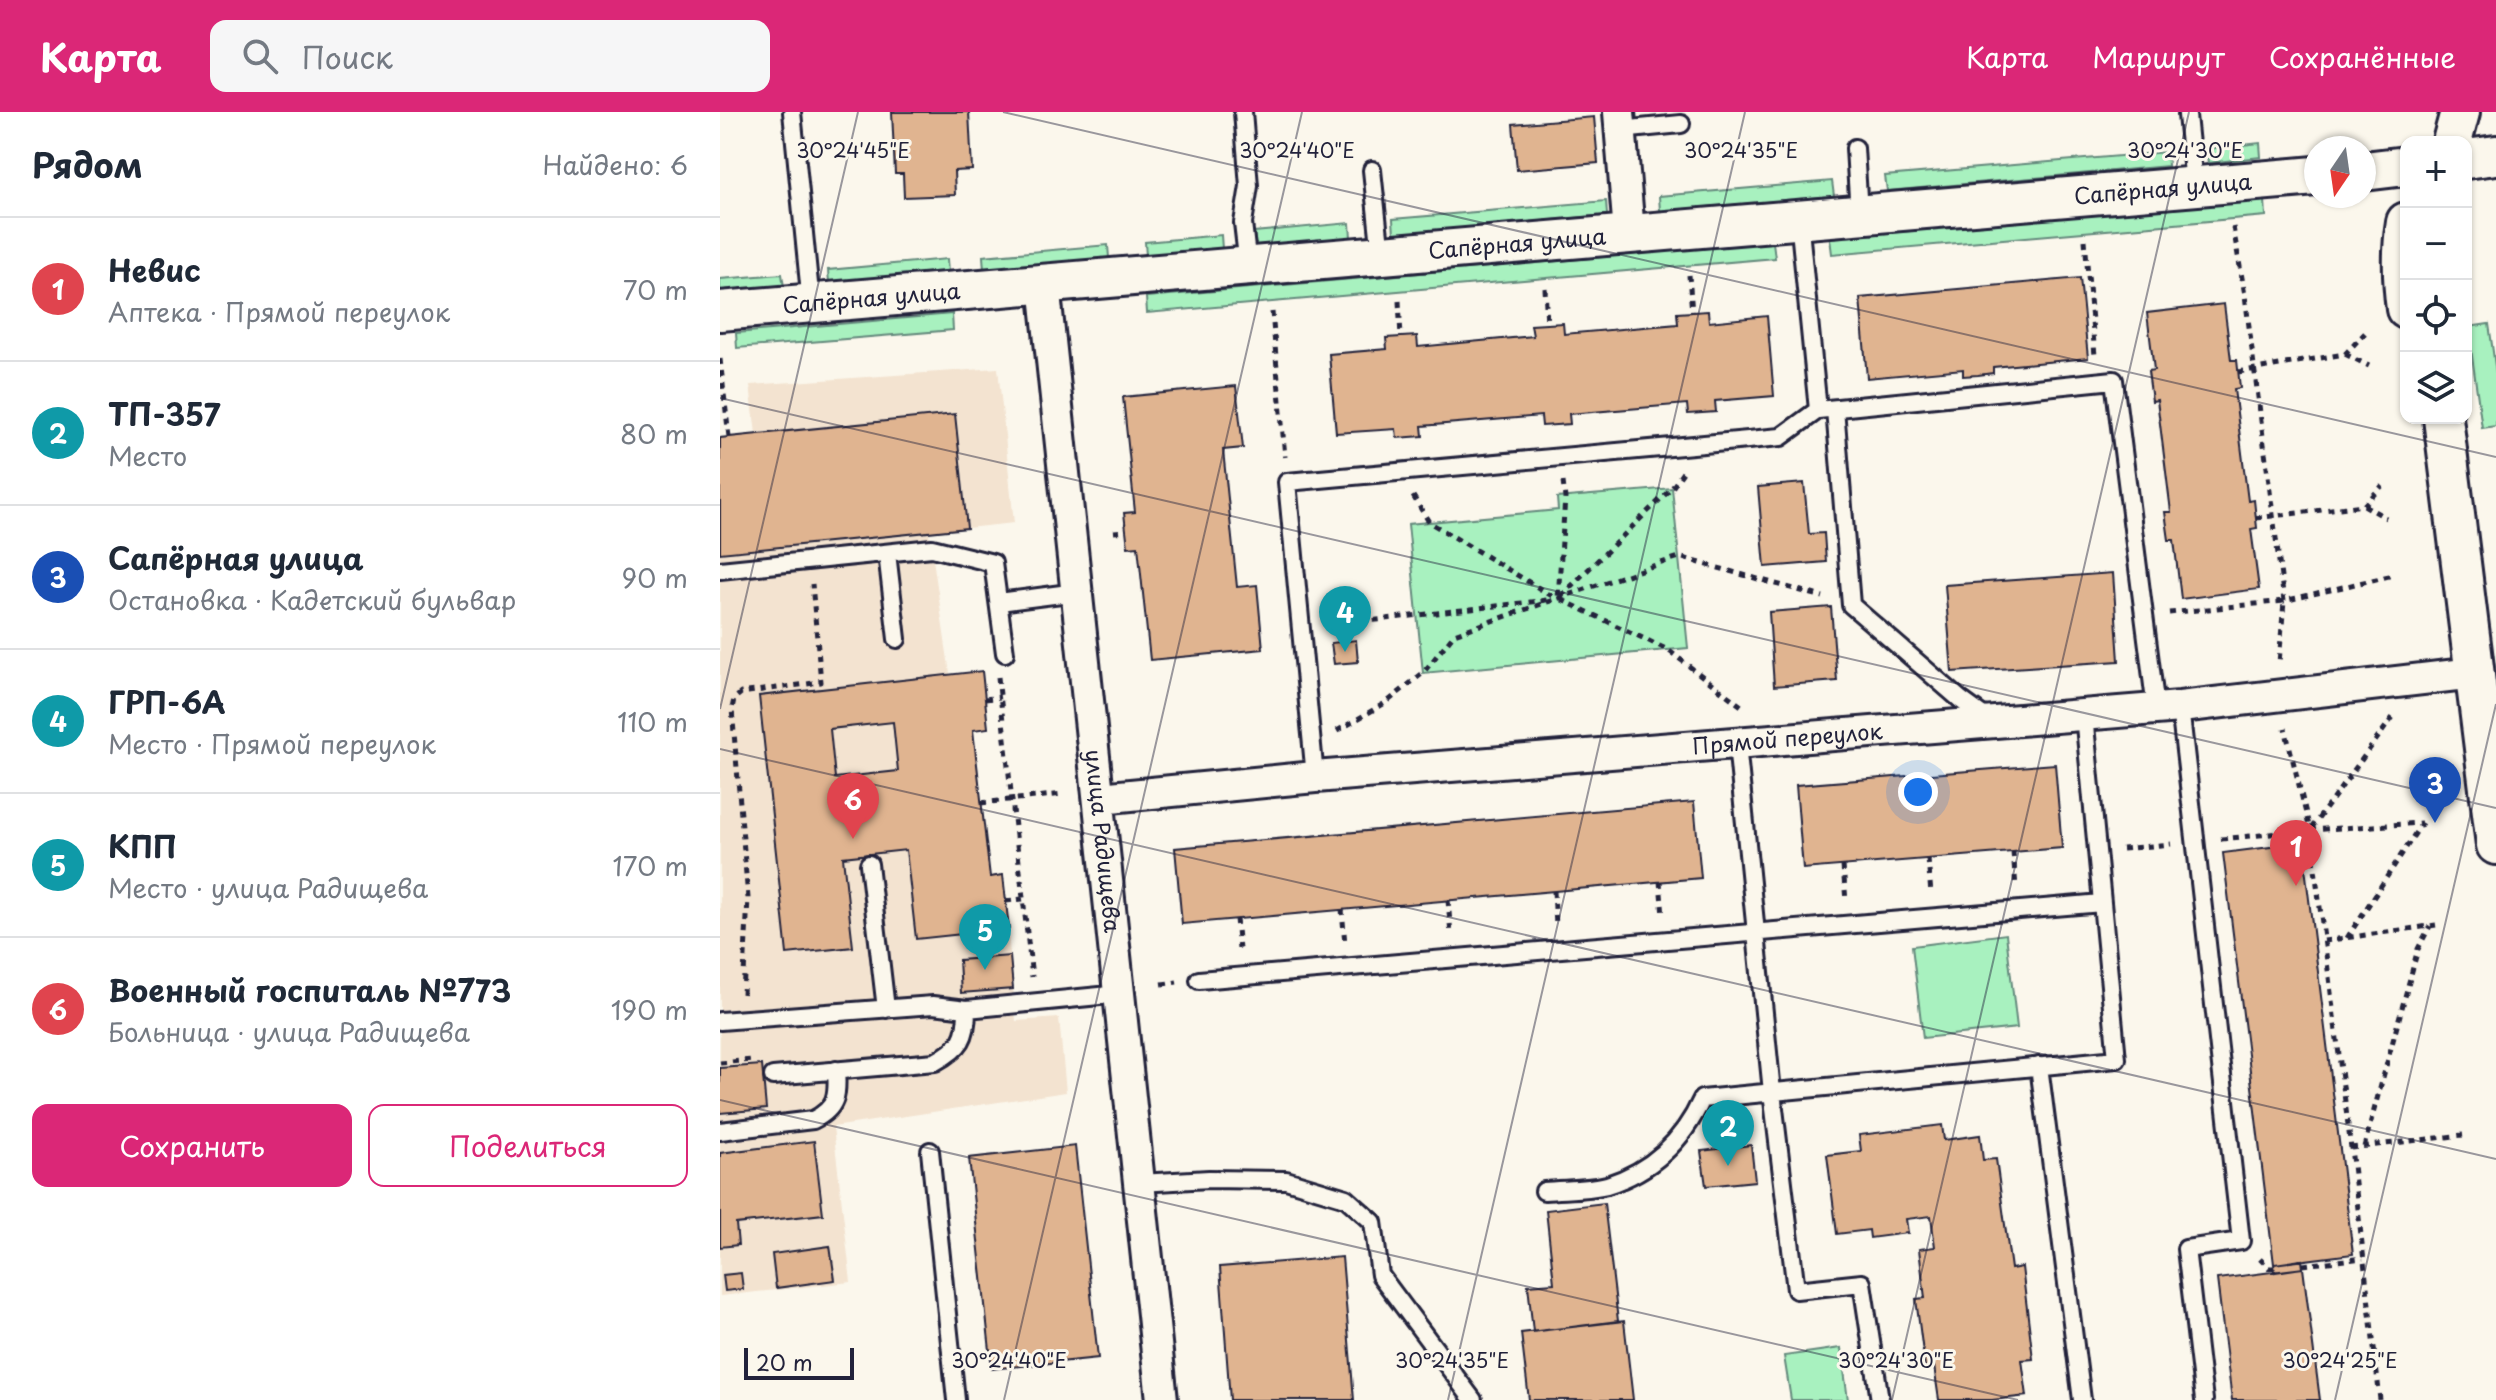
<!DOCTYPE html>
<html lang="ru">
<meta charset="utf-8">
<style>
:root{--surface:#fff;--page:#f6f6f7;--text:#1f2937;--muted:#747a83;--line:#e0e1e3;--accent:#db2777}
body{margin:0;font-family:"Playpen Sans",sans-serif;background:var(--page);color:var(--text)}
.controls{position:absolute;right:24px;top:24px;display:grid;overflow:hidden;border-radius:16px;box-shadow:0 2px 6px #0004}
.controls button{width:72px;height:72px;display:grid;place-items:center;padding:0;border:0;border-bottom:2px solid var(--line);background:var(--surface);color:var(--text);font:40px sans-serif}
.compass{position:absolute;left:1584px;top:24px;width:72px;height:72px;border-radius:50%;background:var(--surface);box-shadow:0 2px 6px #0004;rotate:193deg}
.scale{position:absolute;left:24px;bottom:20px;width:110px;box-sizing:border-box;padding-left:8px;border:4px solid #22223b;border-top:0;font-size:22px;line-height:28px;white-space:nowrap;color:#22223b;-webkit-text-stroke:6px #fbf7ec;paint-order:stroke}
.you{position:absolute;left:1198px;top:680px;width:28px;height:28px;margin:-20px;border:6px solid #fff;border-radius:50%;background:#1a73e8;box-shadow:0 0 0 12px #1a73e833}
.badge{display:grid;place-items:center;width:52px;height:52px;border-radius:50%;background:var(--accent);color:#fff;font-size:26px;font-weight:700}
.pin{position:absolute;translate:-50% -66px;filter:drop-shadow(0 2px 4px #0008)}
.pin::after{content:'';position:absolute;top:42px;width:28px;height:24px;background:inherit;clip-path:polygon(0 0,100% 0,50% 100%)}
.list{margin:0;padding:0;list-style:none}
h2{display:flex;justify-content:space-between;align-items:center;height:104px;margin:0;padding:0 32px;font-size:34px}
h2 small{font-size:26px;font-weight:400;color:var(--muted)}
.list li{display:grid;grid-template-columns:52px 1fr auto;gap:24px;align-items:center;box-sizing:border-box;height:144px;padding:0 32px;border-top:2px solid var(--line)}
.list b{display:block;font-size:30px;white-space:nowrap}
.list p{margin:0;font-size:26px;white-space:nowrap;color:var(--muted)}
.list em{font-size:26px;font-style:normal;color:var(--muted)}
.actions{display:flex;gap:16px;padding:24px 32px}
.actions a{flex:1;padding:18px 0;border:2px solid var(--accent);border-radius:16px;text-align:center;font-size:28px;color:var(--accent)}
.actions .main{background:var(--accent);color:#fff}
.icon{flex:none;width:44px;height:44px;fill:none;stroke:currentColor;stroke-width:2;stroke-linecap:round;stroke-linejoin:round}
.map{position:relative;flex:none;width:1776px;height:1288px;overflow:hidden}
header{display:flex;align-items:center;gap:48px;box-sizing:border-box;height:112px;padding:0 40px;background:var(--accent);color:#fff}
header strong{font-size:38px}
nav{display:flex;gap:44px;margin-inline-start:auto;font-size:28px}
.search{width:560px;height:72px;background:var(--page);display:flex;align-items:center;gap:20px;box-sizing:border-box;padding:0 28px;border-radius:16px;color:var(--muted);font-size:30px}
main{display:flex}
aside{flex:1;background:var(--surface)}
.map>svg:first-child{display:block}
.built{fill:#f3e3d0}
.green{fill:#a8f1bf;stroke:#658a7d;stroke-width:2}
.building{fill:#e0b490;stroke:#22223b;stroke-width:2;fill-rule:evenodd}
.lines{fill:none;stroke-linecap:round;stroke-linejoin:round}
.service-casing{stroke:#22223b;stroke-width:22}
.minor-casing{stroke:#22223b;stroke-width:36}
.tertiary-casing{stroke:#22223b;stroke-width:44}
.path{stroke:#22223b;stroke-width:5;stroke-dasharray:6 6;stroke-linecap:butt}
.service{stroke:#fbf7ec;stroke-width:16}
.minor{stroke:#fbf7ec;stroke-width:30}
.tertiary{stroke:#fbf7ec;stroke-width:38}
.ticks{fill:none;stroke:#22223b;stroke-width:2;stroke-opacity:0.45}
.labels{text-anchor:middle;stroke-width:6;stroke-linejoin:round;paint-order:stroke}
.street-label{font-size:22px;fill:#22223b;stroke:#fbf7ec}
.ticks-label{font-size:20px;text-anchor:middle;fill:#22223b;stroke:#fbf7ec;stroke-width:6;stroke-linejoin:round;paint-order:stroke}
</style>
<header>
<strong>Карта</strong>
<div class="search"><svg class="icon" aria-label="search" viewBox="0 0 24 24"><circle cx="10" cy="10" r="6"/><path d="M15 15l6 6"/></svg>Поиск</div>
<nav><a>Карта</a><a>Маршрут</a><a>Сохранённые</a></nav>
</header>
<main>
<aside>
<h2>Рядом<small>Найдено: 6</small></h2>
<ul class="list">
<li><span class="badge" style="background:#e0444e">1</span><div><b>Невис</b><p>Аптека · Прямой переулок</p></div><em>70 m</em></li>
<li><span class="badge" style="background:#0f9aa8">2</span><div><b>ТП-357</b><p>Место</p></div><em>80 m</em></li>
<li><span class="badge" style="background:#1a4fb4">3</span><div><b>Сапёрная улица</b><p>Остановка · Кадетский бульвар</p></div><em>90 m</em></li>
<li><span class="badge" style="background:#0f9aa8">4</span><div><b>ГРП-6А</b><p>Место · Прямой переулок</p></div><em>110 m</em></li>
<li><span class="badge" style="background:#0f9aa8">5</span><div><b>КПП</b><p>Место · улица Радищева</p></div><em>170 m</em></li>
<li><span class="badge" style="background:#e0444e">6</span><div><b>Военный госпиталь №773</b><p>Больница · улица Радищева</p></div><em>190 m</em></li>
</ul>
<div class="actions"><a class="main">Сохранить</a><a>Поделиться</a></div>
</aside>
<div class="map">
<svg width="1776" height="1288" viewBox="0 0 1776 1288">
<rect width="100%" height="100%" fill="#fbf7ec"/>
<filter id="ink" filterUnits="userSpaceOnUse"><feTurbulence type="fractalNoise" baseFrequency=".0125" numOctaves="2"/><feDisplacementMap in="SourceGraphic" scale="16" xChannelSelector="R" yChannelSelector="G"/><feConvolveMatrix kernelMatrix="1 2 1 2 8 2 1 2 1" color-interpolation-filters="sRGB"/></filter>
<g filter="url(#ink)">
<path class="built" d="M 278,256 L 294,411 L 209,420 L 230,562 L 254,617 L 270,764 L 283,763 L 296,909 L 339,906 L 346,980 L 113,1015 L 131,1170 L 0,1184 L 0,326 L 36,322 L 30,273 Z"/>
<path class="green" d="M 1540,31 L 1541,45 L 1488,51 L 1486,37 Z
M 1447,40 L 1448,54 L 1167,79 L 1165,64 Z
M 1112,69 L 1114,84 L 940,99 L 939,84 Z
M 1545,88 L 1546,104 L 1112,142 L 1110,126 Z
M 886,89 L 887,103 L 674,122 L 673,107 Z
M 630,111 L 631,126 L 536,135 L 534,120 Z
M 501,123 L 502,137 L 426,144 L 425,130 Z
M 1053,130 L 1055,146 L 427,201 L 426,185 Z
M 388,133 L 389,146 L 264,158 L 263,144 Z
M 227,147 L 228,161 L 109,171 L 108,158 Z
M 62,162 L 64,175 L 0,180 L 0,167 Z
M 232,202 L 233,218 L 17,236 L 16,221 Z
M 1769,212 L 1776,261 L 1776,314 L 1762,316 L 1748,215 Z
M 952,376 L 968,536 L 703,561 L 688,412 L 838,398 L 837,386 Z
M 1286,822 L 1297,916 L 1203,926 L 1192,834 Z
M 1121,1236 L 1128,1288 L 1071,1288 L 1064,1244 Z"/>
<path class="building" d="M 172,0 L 249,0 L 252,58 L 234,59 L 235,83 L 184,85 L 183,62 L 175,62 Z
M 874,5 L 878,51 L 797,58 L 793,12 Z
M 1360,166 L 1368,246 L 1273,255 L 1273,261 L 1258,263 L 1243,264 L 1243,257 L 1147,266 L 1140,186 Z
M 1504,192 L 1511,248 L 1517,248 L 1520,276 L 1514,277 L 1528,389 L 1534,388 L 1537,416 L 1531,417 L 1539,477 L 1461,487 L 1454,428 L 1449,428 L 1445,400 L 1451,400 L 1437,288 L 1432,289 L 1428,259 L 1434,258 L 1427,201 Z
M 988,199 L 989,210 L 1047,204 L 1054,284 L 995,289 L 996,300 L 968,302 L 967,292 L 849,302 L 850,312 L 822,314 L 821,304 L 702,314 L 703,324 L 677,326 L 676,317 L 616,321 L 609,242 L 667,237 L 666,226 L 697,224 L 698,235 L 813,224 L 811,213 L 843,211 L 844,222 L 958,212 L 957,201 Z
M 516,274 L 523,336 L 503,338 L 517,475 L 537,473 L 543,537 L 430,548 L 418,434 L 408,435 L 404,401 L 415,400 L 403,285 Z
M 235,302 L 247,416 L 0,441 L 0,326 Z
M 1084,371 L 1089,422 L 1104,421 L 1106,450 L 1045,455 L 1038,375 Z
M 1393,461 L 1399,549 L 1232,560 L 1225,473 Z
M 1111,495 L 1117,569 L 1054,574 L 1049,500 Z
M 636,528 L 638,550 L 614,552 L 611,531 Z
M 262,559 L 268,616 L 253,618 L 270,765 L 283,763 L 289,817 L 196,827 L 186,738 L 123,745 L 133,835 L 67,842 L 39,584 ZM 173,610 L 178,659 L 115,666 L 110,617 Z
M 1335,652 L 1342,736 L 1083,757 L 1076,673 Z
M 974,690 L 981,766 L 462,812 L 455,736 Z
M 1582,731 L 1633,1142 L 1554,1152 L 1503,741 Z
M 290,844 L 293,877 L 241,881 L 239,848 Z
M 42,953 L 46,997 L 0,1001 L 0,956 Z
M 1222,1013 L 1224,1028 L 1260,1023 L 1263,1048 L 1276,1047 L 1291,1157 L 1302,1155 L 1313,1247 L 1302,1248 L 1307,1284 L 1272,1288 L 1219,1288 L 1214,1254 L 1205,1256 L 1196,1187 L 1205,1186 L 1199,1137 L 1215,1135 L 1211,1104 L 1186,1107 L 1188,1121 L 1150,1126 L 1149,1118 L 1117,1122 L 1107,1043 L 1141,1039 L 1139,1023 Z
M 94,1029 L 103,1102 L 16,1112 L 18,1133 L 0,1135 L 0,1041 Z
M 1031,1033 L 1035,1069 L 986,1074 L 981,1039 Z
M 355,1034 L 378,1246 L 272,1257 L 249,1046 Z
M 884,1091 L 898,1209 L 813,1220 L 808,1173 L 834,1171 L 826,1098 Z
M 110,1134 L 115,1168 L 56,1176 L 52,1142 Z
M 622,1145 L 634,1288 L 510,1288 L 500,1155 Z
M 1582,1148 L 1583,1156 L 1555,1160 L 1554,1152 Z
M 1583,1156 L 1600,1288 L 1512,1288 L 1497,1167 Z
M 21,1161 L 23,1177 L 5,1179 L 3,1163 Z
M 904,1209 L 913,1288 L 809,1288 L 801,1221 Z"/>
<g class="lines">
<g class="service-casing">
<path id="service" d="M 72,0 L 91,192
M 523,0 L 529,74 L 523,111 L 528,154
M 1467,3 L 1474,72
M 900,18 L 961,12
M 1135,36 L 1139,102
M 652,58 L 661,143
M 1079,107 L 1098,298 L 1394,268 L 1436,597
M 1115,297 L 1131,493 L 1241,588 L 1270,609
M 167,441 L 177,527
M 0,458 L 212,436 L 273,451 L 285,541
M 279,490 L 357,480
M 1460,595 L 1521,1129 L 1466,1137 L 1484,1288
M 1017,632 L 1052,980 L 1076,1178 L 1142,1171 L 1160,1288
M 595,665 L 567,370 L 1061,325 L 1098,298
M 149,752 L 166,897
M 479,868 L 1382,791
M 0,909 L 213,893 L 247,897 L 400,882
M 1319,954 L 1362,1288
M 53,964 L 215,950 C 241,936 247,926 247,897
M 0,1019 L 93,1008 C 117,996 118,983 116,958
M 210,1039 L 236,1288
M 420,1071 L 489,1067 L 566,1068 L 626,1086 L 653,1110 L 660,1163 L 753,1288
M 824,1079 C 844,1077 867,1078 887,1073 C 931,1059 963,1029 982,987 L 1397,947 L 1364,603"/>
</g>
<g class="minor-casing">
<g id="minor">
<path d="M 899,0 L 909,121"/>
<path id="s1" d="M 324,172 L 442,1288"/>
<path id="s2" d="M 380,686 L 595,665 L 1460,595 L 1754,561"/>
</g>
</g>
<g class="tertiary-casing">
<g id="tertiary">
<path d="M 1732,30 L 1740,0"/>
<path d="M 1746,47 L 1776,43"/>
<path d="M 1644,59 L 1686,54"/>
<path d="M 1686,110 C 1681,140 1682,167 1686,197"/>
<path id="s3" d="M 0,199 L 1596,64"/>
<path d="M 1723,306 L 1776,733"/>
</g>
</g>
<path class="path" d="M 1513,115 L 1525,183 L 1564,489 L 1673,463
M 1365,128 L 1375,244
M 969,163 L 972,201
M 825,176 L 827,212
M 679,189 L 681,225
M 552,200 L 565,345
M 1625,242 L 1649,254
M 0,247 L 9,325
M 1518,260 L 1625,242 L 1645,221
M 843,370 L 845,386 L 838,486 L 948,538 L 1024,596
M 693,384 L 709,410 L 837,487
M 1644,393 L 1666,406
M 1536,406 L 1644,393 L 1662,374
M 394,420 L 406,419
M 841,484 L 952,376 L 963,360
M 1449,501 L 1564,489 L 1559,551
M 606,514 L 827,488
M 278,565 L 312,865
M 265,587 L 280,585
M 617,619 L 667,590 L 703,561 L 734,522 L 959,445 L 1103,485
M 261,691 L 343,682
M 1590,718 L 1701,711
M 1501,727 L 1590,718 L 1565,616
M 1402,737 L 1451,732
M 1293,740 L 1296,775
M 1208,747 L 1211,782
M 1123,754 L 1126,789
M 940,769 L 943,804
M 834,779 L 836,814
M 728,788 L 731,823
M 286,789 L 303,787
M 622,797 L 625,832
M 516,807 L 519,837
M 1627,826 L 1702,711
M 1604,829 L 1716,813
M 442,872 L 457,870
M 23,882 L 28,786 L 12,597 L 14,587 L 21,581 L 101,570 L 92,472
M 0,951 L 32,948
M 1644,1035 L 1698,837 L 1710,814
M 1631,1036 L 1743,1023
M 1540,1147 L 1549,1156 L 1555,1156
M 1583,1153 L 1643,1146
M 1660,1288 L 1631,1036 L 1590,718 L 1673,605"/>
<use href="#service" class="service"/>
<use href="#minor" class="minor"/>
<use href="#tertiary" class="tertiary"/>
</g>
</g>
<path class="ticks" d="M 283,0 L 1776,345M 0,286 L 1776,696M 0,597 L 138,0M 0,637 L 1776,1047M 0,988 L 1298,1288M 284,1288 L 582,0M 728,1288 L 1025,0M 1172,1288 L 1469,0M 1615,1288 L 1776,592"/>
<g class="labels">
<g class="street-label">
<text dy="8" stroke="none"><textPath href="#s3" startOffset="1448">Сапёрная улица</textPath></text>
<text dy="8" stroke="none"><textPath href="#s3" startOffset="800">Сапёрная улица</textPath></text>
<text dy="8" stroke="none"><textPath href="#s3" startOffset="152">Сапёрная улица</textPath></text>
<text dy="8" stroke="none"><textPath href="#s2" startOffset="690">Прямой переулок</textPath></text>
<text dy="8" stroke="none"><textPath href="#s1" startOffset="560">улица Радищева</textPath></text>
</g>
</g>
<g class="ticks-label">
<text x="133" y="46">30°24'45"E</text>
<text x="577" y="46">30°24'40"E</text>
<text x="1021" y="46">30°24'35"E</text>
<text x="1465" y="46">30°24'30"E</text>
<text x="289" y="1256">30°24'40"E</text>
<text x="732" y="1256">30°24'35"E</text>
<text x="1176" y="1256">30°24'30"E</text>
<text x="1620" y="1256">30°24'25"E</text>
</g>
</svg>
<div class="controls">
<button>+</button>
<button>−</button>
<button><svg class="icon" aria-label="locate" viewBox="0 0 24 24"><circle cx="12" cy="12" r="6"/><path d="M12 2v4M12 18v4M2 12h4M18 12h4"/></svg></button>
<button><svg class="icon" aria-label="layers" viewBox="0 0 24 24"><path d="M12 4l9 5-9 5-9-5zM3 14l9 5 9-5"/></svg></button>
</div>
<svg class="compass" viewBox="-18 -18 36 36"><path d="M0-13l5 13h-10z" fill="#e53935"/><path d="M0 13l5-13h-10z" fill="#747a83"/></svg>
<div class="scale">20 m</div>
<div class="you"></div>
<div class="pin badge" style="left:1576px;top:774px;background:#e0444e">1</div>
<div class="pin badge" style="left:1008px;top:1054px;background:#0f9aa8">2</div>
<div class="pin badge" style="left:1715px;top:711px;background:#1a4fb4">3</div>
<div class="pin badge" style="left:625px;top:540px;background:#0f9aa8">4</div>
<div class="pin badge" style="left:265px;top:858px;background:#0f9aa8">5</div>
<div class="pin badge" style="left:133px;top:727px;background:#e0444e">6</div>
</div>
</main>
